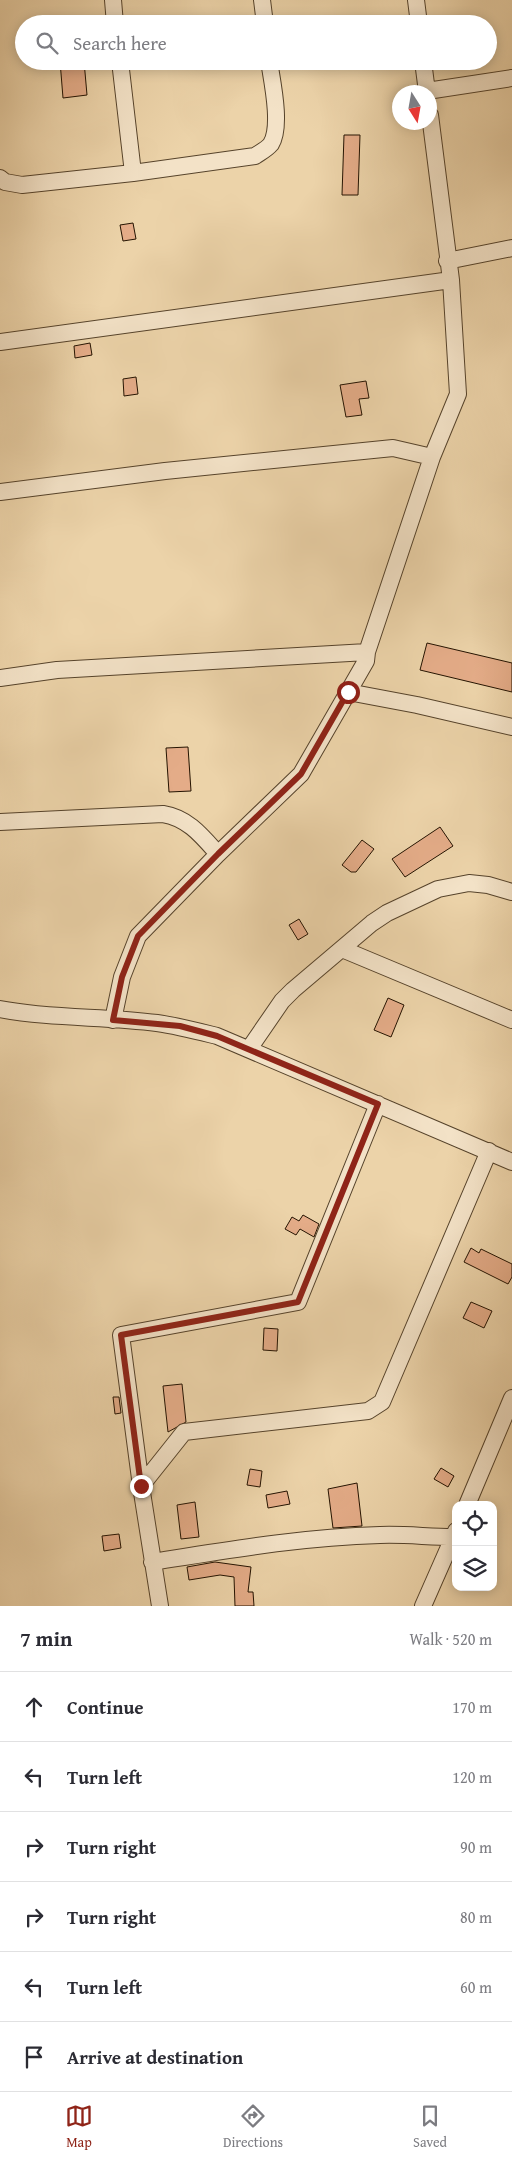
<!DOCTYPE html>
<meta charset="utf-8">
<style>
:root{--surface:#fff;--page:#f2f2f3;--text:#2b2b33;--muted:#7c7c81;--line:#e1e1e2;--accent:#8f2418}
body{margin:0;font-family:"Gentium Book Plus",serif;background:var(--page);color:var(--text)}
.controls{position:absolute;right:15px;bottom:15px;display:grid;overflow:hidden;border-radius:10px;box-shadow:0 2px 12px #0003}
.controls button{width:45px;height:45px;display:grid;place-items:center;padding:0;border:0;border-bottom:1px solid var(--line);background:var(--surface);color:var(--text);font:25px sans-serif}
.compass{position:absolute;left:392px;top:85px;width:45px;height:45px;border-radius:50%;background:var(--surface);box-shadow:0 2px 12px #0003;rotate:169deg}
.stop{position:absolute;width:15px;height:15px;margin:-11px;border:4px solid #8f2418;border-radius:50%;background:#fff}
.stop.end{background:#8f2418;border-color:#fff;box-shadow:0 1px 5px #0008}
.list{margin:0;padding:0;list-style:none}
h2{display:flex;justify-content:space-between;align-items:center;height:65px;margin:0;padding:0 20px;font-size:21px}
h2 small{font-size:16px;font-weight:400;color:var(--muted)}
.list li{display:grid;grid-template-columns:32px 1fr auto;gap:15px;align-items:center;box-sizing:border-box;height:70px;padding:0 20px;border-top:1px solid var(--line)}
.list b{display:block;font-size:19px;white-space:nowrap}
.list em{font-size:16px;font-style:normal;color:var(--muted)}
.icon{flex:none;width:28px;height:28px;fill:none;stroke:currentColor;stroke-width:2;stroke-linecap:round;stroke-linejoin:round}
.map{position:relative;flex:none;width:512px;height:1606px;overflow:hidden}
.search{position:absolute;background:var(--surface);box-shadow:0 2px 12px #0003;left:15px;right:15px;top:15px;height:55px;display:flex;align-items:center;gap:12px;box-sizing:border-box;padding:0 18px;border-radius:28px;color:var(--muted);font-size:19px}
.sheet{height:485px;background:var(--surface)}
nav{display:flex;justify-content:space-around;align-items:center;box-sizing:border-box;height:70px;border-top:1px solid var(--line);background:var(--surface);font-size:14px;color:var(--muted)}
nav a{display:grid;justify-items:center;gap:2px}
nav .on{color:var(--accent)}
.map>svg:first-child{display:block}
.building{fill:#e4ac88;stroke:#241301}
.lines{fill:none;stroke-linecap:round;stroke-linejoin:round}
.street-casing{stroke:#56432b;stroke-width:18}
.street{stroke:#f3e2c7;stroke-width:16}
.route{stroke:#8f2418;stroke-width:6}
</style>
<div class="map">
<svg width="512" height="1606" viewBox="0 0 512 1606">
<rect width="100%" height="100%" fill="#ecd3a9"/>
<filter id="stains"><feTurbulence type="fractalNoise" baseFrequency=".004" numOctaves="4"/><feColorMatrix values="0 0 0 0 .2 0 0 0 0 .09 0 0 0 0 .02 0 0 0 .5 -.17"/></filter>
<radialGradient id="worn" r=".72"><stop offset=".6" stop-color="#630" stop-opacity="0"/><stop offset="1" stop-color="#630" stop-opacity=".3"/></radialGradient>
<path class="building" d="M 60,61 L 84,61 L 87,95 L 63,98 Z
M 344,135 L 360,135 L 358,195 L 342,195 Z
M 133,223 L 136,239 L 123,241 L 120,225 Z
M 90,343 L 92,355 L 75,358 L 74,346 Z
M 136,377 L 138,394 L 124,396 L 123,379 Z
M 366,381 L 369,398 L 359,399 L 362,415 L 346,417 L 340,385 Z
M 427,643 L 512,663 L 512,692 L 420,670 Z
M 188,747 L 191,791 L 169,792 L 166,748 Z
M 440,827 L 453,846 L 405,877 L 392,859 Z
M 362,840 L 374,849 L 356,872 L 351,872 L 342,865 Z
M 299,919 L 308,934 L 298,940 L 289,925 Z
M 388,998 L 404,1005 L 391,1037 L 374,1030 Z
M 303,1215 L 319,1224 L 314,1237 L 300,1229 L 296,1235 L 285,1229 L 292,1217 L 299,1221 Z
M 471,1248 L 479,1253 L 481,1249 L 512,1264 L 512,1277 L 508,1284 L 464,1262 Z
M 471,1302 L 492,1311 L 484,1328 L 463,1318 Z
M 264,1328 L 278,1329 L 277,1351 L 263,1350 Z
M 182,1384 L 186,1422 L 168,1432 L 163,1386 Z
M 113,1397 L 119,1397 L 121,1413 L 115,1414 Z
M 441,1468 L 454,1476 L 448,1487 L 434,1479 Z
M 250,1469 L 262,1471 L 260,1487 L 247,1485 Z
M 357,1483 L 362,1526 L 333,1528 L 328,1489 Z
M 287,1491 L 290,1504 L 268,1508 L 266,1495 Z
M 195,1502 L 199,1537 L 181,1539 L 177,1505 Z
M 119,1534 L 121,1548 L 104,1551 L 102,1536 Z
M 215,1562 L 251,1567 L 248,1592 L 253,1592 L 254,1606 L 235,1606 L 234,1577 L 220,1575 L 189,1580 L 187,1567 Z"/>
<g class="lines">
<g class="street-casing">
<path id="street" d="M 113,0 L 115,24
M 262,0 L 265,24
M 416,0 L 419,24
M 120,61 L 133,173 L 255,156 C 261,152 267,149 271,144 C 282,126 272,81 269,61
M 423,61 L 427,92
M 427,91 L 512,78
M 0,178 L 5,182 L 22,185 L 133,173
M 447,261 L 512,248
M 0,342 L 451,280
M 0,492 L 165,471 L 393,448 L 432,457
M 0,678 L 57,670 L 367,652
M 348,692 L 417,705 L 512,727
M 0,822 L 163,814 C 188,818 202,836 218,854
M 342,949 L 512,1020
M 0,1009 C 52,1019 105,1016 157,1023 C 178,1026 197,1031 217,1036 L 512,1162
M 113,1020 L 122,977 L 138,936 L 218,854 L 301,774 L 366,661 L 367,652 L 432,457 L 458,394 L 451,280 L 430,115
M 249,1049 L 282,1001 L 293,990 L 372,923 L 387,913 L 438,889 L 469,883 L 488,885 L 512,892
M 141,1486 L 184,1432 L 368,1411 L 382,1402 L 489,1151
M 467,1505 L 512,1398
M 152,1562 C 228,1550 303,1537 380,1535 C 405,1534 429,1537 453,1537
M 160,1606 L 141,1486 L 121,1335 L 298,1302 L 378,1104
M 423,1606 L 456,1531"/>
</g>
<use href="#street" class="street"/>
</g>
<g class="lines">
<path class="route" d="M 141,1486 L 121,1335 L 298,1302 L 378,1104 L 217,1036 L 180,1026 L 113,1020 L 122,977 L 138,936 L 218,854 L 301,774 L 348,692"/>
</g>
<rect width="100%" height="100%" filter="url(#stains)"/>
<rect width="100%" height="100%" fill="url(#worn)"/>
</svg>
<div class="controls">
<button><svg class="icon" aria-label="locate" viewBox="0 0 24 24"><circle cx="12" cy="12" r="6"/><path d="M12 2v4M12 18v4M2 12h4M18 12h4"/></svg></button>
<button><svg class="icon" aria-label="layers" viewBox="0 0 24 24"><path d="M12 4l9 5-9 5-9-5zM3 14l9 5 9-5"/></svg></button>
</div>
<svg class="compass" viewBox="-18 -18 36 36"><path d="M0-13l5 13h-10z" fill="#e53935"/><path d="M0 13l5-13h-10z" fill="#7c7c81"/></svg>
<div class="stop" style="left:348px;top:692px"></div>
<div class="stop end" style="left:141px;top:1486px"></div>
<div class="search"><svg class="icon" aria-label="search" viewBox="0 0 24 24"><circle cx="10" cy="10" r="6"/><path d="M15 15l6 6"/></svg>Search here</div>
</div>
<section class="sheet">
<h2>7 min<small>Walk · 520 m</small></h2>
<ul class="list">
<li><svg class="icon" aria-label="ahead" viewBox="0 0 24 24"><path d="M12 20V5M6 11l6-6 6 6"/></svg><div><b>Continue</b></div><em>170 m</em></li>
<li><svg class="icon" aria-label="left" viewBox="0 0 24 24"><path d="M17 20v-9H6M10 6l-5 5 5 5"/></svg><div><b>Turn left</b></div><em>120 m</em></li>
<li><svg class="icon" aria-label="right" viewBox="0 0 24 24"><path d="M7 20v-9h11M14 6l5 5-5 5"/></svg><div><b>Turn right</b></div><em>90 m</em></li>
<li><svg class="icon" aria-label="right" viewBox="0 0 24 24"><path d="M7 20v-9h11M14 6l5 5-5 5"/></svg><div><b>Turn right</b></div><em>80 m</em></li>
<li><svg class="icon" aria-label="left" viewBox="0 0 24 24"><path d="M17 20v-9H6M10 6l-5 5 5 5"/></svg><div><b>Turn left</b></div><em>60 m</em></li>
<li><svg class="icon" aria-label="arrive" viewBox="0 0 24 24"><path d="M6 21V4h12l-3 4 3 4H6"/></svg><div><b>Arrive at destination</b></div></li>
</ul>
</section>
<nav>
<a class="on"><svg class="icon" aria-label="map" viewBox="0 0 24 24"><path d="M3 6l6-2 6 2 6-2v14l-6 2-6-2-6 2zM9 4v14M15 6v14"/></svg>Map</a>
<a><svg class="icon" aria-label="directions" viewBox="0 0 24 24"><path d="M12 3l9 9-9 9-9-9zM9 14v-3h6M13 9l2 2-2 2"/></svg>Directions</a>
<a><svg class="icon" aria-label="saved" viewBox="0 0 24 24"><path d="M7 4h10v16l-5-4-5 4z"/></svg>Saved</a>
</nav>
